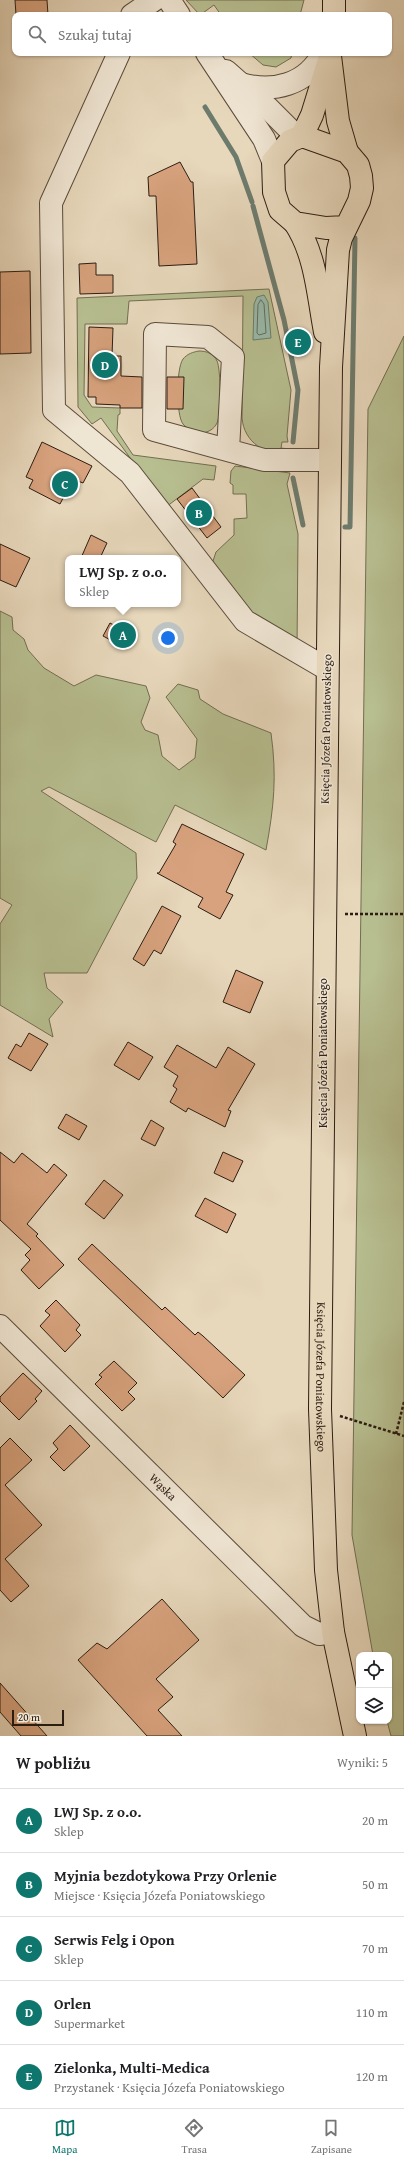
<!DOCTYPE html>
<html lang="pl">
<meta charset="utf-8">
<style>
:root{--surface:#fff;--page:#f2f2f2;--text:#202124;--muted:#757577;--line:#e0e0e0;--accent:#0f766e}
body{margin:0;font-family:"Gentium Book Plus",serif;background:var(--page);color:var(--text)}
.controls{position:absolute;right:12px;bottom:12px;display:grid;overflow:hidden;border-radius:8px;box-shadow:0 1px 3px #0004}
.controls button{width:36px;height:36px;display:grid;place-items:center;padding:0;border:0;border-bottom:1px solid var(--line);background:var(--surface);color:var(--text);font:20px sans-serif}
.scale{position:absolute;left:12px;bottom:10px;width:52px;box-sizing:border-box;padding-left:4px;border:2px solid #2c1d12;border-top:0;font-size:11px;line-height:14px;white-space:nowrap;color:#2c1d12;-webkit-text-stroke:3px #efe5d3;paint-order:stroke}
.you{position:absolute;left:168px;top:638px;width:14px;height:14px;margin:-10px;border:3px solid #fff;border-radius:50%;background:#1a73e8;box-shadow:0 0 0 6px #1a73e833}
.badge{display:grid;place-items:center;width:26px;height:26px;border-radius:50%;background:var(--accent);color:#fff;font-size:13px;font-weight:700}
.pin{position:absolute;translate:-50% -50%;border:2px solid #fff;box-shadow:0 1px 4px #0006}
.popup{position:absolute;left:65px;top:555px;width:116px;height:52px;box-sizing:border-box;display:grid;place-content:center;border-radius:8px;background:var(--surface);filter:drop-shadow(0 1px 3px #0005);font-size:13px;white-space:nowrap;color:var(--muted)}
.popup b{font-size:15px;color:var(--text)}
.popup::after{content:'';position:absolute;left:50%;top:100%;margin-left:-8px;border:8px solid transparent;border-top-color:var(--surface)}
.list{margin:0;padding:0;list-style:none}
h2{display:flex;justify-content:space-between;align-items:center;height:52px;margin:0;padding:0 16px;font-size:17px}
h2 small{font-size:13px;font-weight:400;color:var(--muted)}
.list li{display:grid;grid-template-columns:26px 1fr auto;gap:12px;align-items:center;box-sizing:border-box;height:64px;padding:0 16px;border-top:1px solid var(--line)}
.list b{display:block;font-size:15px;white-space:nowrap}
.list p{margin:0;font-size:13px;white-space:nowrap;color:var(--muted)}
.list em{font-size:13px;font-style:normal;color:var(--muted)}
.icon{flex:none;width:22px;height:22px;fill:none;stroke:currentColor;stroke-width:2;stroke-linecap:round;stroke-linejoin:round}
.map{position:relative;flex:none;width:404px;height:1736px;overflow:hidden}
.search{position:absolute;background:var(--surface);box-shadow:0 1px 3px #0004;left:12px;right:12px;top:12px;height:44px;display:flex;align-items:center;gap:10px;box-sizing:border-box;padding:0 14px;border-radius:8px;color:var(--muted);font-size:15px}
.sheet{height:372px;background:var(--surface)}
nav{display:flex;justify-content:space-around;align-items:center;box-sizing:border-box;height:56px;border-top:1px solid var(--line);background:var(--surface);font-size:11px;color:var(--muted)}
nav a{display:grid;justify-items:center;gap:2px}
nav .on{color:var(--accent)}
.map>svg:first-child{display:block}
.green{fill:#b7be90;stroke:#726e51}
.water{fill:#98baaa;stroke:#6d7b6d}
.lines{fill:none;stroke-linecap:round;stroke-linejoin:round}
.shore{stroke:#626c5e;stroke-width:1}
.stream{stroke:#6d7b6d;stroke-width:5}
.building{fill:#d7a27d;stroke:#2c1d12}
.minor-casing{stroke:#5b4c3c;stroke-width:24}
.major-casing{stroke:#2c1d12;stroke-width:24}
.path{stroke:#2c1d12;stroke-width:2.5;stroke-dasharray:3 2;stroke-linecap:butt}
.minor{stroke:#efe5d3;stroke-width:22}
.major{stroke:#e7d7bb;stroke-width:22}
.labels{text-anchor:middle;stroke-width:3;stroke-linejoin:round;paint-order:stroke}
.street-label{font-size:12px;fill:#2c1d12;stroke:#efe5d3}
</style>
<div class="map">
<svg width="404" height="1736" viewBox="0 0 404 1736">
<rect width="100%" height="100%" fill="#e7d7bb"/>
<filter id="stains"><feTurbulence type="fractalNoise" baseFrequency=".005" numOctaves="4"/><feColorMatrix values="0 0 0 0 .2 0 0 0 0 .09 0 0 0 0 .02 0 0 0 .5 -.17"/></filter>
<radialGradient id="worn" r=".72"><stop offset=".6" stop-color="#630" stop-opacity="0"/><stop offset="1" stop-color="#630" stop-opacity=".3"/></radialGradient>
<path class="green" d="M 186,0 L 304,0 L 300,15 L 221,15 L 214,5 L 200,15 Z
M 249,53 L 292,53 L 291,58 L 276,67 L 263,65 Z
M 269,289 L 291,390 L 287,436 L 288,442 L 282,442 L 281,448 L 289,449 C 266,458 244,442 242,418 L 243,296 L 129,301 L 127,324 L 85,324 L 84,395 L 92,407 L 120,408 L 120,414 L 118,415 L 117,431 L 133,455 L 216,466 L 214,480 L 203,479 L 166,507 L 101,418 L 92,424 L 78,407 L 77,298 Z
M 404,336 L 404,1736 L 391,1736 L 387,1721 L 389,1721 L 389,1655 L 373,1655 L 352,1535 L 368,409 Z
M 199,351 C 207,351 214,354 217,361 C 221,369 221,415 217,423 C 214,429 209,432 202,433 C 195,431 188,430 183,424 C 176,415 176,369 183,359 C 187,354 193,352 199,351 Z
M 235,466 L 290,473 L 287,484 L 298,534 L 297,649 L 262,625 L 212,564 L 216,552 L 234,535 L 234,519 L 247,518 L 246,494 L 233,494 L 233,485 L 230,483 L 231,471 Z
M 0,611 L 12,617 L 13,630 L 24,639 L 28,650 L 44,668 L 74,686 L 96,675 L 146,686 L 150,698 L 141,722 L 145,730 L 158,735 L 162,756 L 179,770 L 195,758 L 197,739 L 166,697 L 178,684 L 198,690 L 200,699 L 223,714 L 271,733 C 277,777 274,806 266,850 L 175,805 L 156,842 L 49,787 L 41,791 L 136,853 L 137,878 L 87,973 L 44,973 L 47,988 L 63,1002 L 49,1019 L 53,1037 L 0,1005 L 0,924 L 12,905 L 0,898 Z"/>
<path class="water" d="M 264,295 L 268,302 L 271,338 L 253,340 L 254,304 L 257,297 Z"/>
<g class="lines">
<path class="shore" d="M 261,300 L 264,304 L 266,333 L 259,335 L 257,333 L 258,305 Z"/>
<path class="stream" d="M 205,107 L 236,157 L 252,202
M 253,206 L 284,320 L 298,390 L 293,442
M 293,478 L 303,525
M 345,527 L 350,527 L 355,238"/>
</g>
<path class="building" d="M 15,0 L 47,0 L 48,15 L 16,15 Z
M 180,162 L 191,182 L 193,182 L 197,264 L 159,266 L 156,196 L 149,196 L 148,177 Z
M 96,263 L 96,275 L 113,275 L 113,293 L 80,294 L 79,264 Z
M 30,271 L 31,353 L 0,354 L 0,272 Z
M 89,327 L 113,328 L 112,356 L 121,356 L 121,376 L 142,377 L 142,408 L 120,408 L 120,405 L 96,404 L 96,397 L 88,397 Z
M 167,377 L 184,377 L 183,409 L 167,409 Z
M 42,442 L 92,466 L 83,483 L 73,479 L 60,504 L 29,488 L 33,480 L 26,477 Z
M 192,488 L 221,527 L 207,538 L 177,499 Z
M 91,535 L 107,543 L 100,558 L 81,558 Z
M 0,544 L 30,558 L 16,587 L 0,580 Z
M 110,623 L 130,634 L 124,647 L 103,636 Z
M 182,824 L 244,854 L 226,892 L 233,895 L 220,919 L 198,907 L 203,898 L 157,873 L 159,873 L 176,844 L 173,842 Z
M 162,906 L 181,916 L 161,954 L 154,950 L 144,966 L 133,959 Z
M 236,970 L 263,982 L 250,1013 L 223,1002 Z
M 29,1033 L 48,1044 L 31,1071 L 8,1058 L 16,1044 L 21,1047 Z
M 128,1042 L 153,1057 L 139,1080 L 114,1065 Z
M 177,1045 L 216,1068 L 228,1047 L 255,1064 L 228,1110 L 231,1111 L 225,1127 L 188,1108 L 186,1112 L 170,1102 L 177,1089 L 173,1086 L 178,1076 L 164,1067 Z
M 66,1114 L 87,1126 L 79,1140 L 58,1128 Z
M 151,1120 L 164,1128 L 155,1146 L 141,1139 Z
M 0,1152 L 14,1163 L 22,1153 L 47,1173 L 54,1164 L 67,1175 L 27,1224 L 38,1234 L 36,1236 L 64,1265 L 39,1289 L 21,1270 L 30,1260 L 25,1255 L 31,1249 L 0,1220 Z
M 223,1152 L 243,1161 L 233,1182 L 214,1173 Z
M 104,1180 L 123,1195 L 104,1219 L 85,1204 Z
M 205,1198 L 236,1214 L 227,1233 L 195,1216 Z
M 92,1244 L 162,1310 L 165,1307 L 195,1335 L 198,1332 L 203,1336 L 245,1375 L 223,1398 L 78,1259 Z
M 56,1300 L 80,1325 L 76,1330 L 81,1335 L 65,1352 L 40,1326 L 50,1315 L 45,1311 Z
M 114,1361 L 137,1383 L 128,1392 L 135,1399 L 122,1411 L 95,1384 L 102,1377 L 99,1375 Z
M 23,1373 L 42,1391 L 35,1399 L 37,1401 L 19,1420 L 0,1401 L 0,1397 Z
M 70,1425 L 90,1446 L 64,1471 L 50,1457 L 58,1449 L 53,1443 Z
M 10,1438 L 32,1460 L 5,1485 L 42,1525 L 5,1559 L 29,1586 L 11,1602 L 0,1590 L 0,1448 Z
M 162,1599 L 199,1640 L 156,1679 L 173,1697 L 158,1710 L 182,1736 L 147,1736 L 78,1660 L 97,1643 L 107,1649 Z
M 0,1683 L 47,1736 L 21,1736 L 0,1712 Z"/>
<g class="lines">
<g class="minor-casing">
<g id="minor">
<path d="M 169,0 L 179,15"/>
<path d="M 132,15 L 154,0"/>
<path d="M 119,53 L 51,203 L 54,410 L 130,473 L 245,621 L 327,669"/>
<path d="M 207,53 L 264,139 L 273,161"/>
<path d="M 226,71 L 268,108 L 297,137"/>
<path d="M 241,84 C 273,93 307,85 323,53"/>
<path d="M 228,450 L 233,357 L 208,337 L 155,334 L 154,430 L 264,460 L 330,460"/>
<path id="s1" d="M 0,1326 L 303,1626 L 319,1634 L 333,1632"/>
</g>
</g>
<g class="major-casing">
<g id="major">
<path d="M 334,15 L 334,0"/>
<path d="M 330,56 L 338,121 L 347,152"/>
<path d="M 302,136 L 312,115 L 329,60"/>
<path d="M 295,223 C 316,255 318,295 325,332"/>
<path id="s2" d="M 346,227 L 326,228 L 295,223 L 280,210 L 274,192 L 273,161 L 290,141 L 302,136 L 347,152 L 358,165 L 361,176 L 362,188 L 359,201 L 341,238 L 338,250 L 331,367 L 320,1409 L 326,1570 L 333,1632 L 355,1736"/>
</g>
</g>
<path class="path" d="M 345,914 L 404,914
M 340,1416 L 404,1436
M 396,1434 L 404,1402"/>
<use href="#minor" class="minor"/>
<use href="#major" class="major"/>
</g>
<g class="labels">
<g class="street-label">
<text transform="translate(326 729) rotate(-89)" y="4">Księcia Józefa Poniatowskiego</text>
<text transform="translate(323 1053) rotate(-90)" y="4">Księcia Józefa Poniatowskiego</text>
<text dy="4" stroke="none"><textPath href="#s2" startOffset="1443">Księcia Józefa Poniatowskiego</textPath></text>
<text dy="4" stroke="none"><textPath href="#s1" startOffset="229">Wąska</textPath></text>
</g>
</g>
<rect width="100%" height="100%" filter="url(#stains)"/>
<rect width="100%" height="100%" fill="url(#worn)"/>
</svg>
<div class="controls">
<button><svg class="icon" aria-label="locate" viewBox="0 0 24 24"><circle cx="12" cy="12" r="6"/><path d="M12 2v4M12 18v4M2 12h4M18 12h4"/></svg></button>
<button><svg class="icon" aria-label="layers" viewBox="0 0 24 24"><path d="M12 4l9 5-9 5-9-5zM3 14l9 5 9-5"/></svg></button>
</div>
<div class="scale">20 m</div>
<div class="you"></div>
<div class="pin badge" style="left:123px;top:635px">A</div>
<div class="popup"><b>LWJ Sp. z o.o.</b>Sklep</div>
<div class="pin badge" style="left:199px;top:513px">B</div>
<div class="pin badge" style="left:65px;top:484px">C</div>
<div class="pin badge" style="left:105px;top:365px">D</div>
<div class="pin badge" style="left:298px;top:342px">E</div>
<div class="search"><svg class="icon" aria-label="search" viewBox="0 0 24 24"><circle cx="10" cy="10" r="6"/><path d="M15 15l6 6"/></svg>Szukaj tutaj</div>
</div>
<section class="sheet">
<h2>W pobliżu<small>Wyniki: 5</small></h2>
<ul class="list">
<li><span class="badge">A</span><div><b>LWJ Sp. z o.o.</b><p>Sklep</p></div><em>20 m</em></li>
<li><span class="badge">B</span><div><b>Myjnia bezdotykowa Przy Orlenie</b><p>Miejsce · Księcia Józefa Poniatowskiego</p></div><em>50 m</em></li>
<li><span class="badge">C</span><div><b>Serwis Felg i Opon</b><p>Sklep</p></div><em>70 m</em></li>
<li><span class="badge">D</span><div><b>Orlen</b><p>Supermarket</p></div><em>110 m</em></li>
<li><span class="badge">E</span><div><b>Zielonka, Multi-Medica</b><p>Przystanek · Księcia Józefa Poniatowskiego</p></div><em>120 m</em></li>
</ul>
</section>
<nav>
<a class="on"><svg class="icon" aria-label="map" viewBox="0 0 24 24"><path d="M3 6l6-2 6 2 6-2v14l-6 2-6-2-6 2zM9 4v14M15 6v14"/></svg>Mapa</a>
<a><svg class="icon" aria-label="directions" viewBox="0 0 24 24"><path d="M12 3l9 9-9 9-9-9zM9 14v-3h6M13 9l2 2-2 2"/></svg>Trasa</a>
<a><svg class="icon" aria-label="saved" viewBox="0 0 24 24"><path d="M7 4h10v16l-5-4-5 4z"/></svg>Zapisane</a>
</nav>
